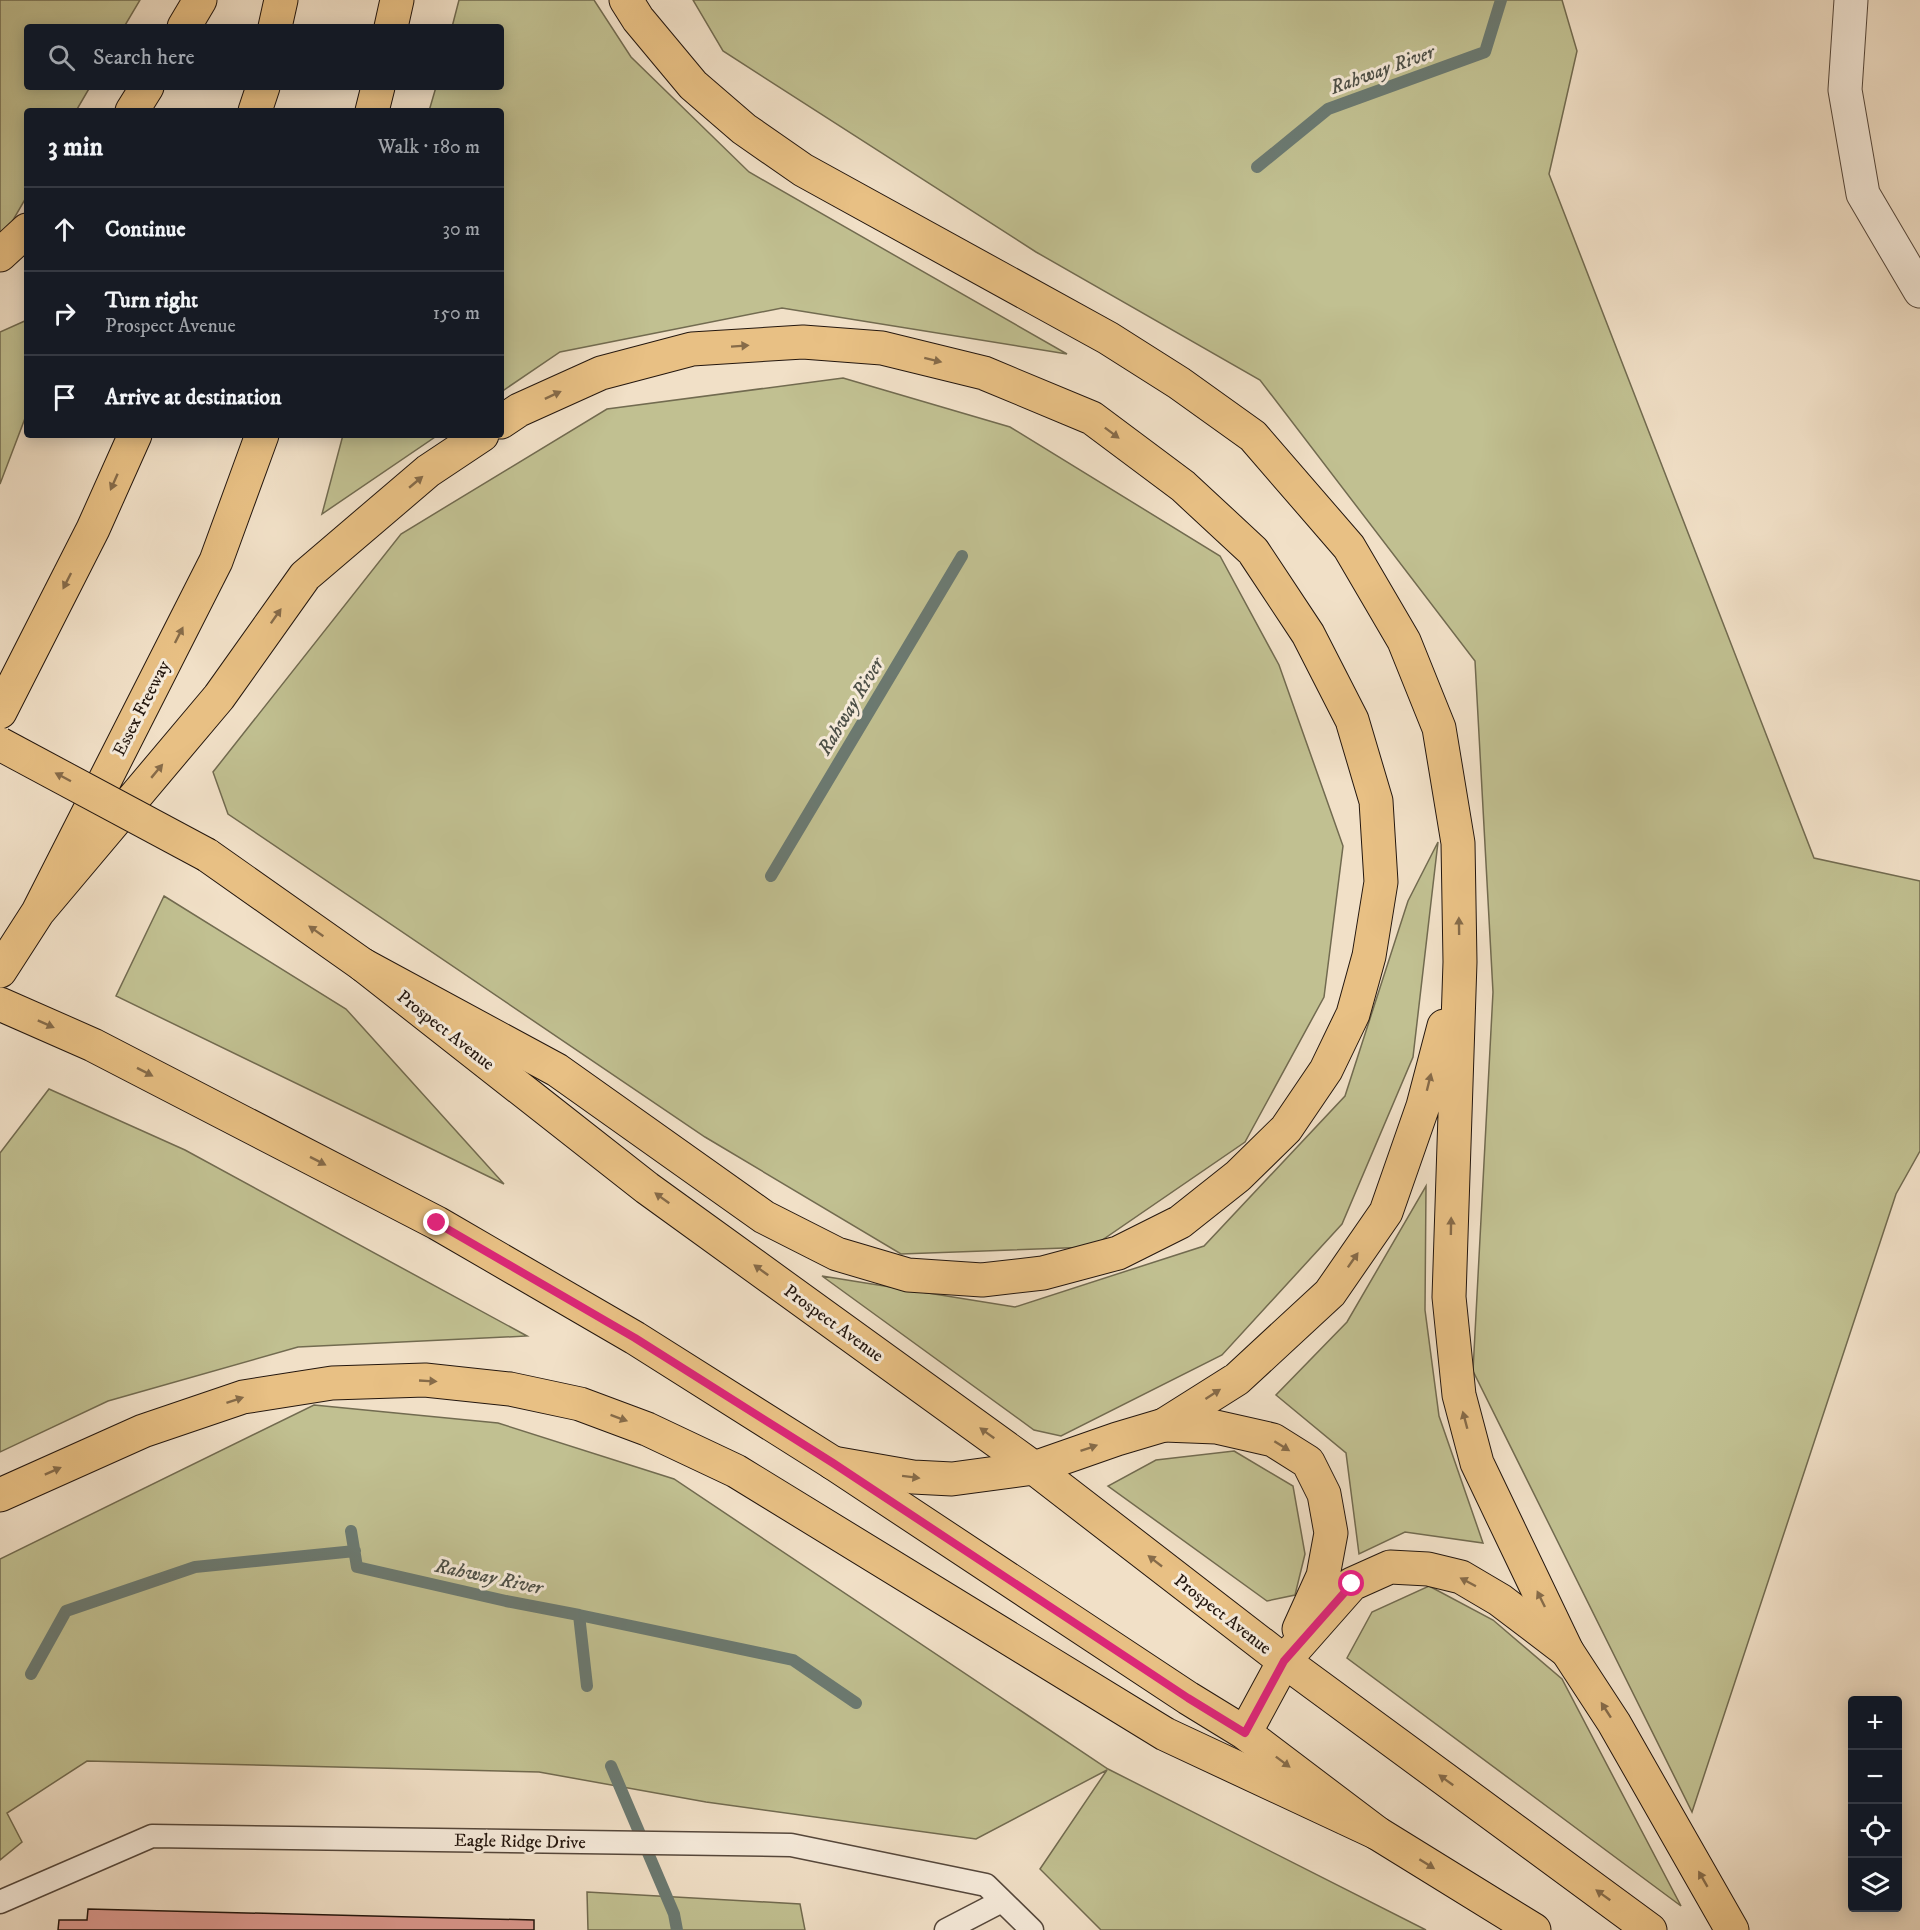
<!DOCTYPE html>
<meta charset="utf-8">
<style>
:root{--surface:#171b24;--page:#242831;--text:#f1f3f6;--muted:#9ea1a6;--line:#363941}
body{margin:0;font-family:"IM FELL DW Pica",serif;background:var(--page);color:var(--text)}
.controls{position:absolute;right:18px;bottom:18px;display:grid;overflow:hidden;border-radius:6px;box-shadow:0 3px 15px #0003}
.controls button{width:54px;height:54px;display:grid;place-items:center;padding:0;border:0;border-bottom:2px solid var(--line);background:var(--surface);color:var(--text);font:30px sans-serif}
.stop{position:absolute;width:18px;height:18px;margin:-14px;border:4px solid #db2777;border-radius:50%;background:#fff}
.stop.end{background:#db2777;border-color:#fff;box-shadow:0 2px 6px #0008}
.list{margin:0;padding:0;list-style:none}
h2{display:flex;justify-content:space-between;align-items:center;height:78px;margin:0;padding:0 24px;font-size:26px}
h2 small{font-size:20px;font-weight:400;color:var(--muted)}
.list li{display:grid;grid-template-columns:39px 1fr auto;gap:18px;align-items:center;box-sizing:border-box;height:84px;padding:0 24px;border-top:2px solid var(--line)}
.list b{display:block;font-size:22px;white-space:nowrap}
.list p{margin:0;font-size:20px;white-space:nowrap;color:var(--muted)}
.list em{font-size:20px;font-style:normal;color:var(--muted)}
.icon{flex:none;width:33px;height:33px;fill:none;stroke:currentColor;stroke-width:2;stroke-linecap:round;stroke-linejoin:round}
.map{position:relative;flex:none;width:1920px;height:1930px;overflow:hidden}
.search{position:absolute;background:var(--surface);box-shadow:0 3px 15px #0003;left:24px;top:24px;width:480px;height:66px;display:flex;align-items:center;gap:15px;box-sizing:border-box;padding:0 21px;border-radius:6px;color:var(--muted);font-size:22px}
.panel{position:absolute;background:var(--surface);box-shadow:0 3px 15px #0003;left:24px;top:108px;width:480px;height:330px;border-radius:6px}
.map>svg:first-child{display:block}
.green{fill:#c1c091;stroke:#726b50;stroke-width:1.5}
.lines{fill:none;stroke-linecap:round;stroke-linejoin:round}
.stream{stroke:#6b7a72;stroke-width:12}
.building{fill:#dd9a90;stroke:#23160e;stroke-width:1.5}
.service-casing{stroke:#56483c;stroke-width:25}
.minor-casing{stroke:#56483c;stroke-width:35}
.primary-casing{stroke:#23160e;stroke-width:35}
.motorway-casing{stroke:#23160e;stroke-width:35}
.service{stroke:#f6ebdb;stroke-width:22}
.minor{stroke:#f6ebdb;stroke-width:33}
.primary{stroke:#e8c084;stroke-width:33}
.motorway{stroke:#e8c084;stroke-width:33}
.primary-bridge-casing{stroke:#23160e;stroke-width:35;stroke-linecap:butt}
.primary-bridge{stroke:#e8c084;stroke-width:33}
.oneway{fill:#866b49}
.route{stroke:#db2777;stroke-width:8}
.labels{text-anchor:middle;stroke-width:6;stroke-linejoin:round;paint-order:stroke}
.street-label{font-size:18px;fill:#23160e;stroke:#f6ebdb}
.water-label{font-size:20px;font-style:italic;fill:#4d5048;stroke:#f6ebdb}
</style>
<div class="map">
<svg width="1920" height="1930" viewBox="0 0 1920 1930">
<rect width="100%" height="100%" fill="#f1e0c7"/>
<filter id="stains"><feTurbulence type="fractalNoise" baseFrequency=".00333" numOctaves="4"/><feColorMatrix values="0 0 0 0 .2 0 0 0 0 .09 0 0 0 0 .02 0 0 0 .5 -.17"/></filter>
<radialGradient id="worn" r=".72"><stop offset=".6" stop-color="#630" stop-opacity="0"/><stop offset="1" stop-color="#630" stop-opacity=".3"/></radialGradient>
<path class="green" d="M 0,0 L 140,0 L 124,27 L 27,27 L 27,87 L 90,87 L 76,111 L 27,111 L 27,196 L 5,234 L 0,236 Z
M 459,0 L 594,0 L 631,57 L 749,172 L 1067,354 L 782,308 L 560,352 L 501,392 L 501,111 L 429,111 L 436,87 L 501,87 L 501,27 L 452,27 Z
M 693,0 L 1562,0 L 1577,51 L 1549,174 L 1814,858 L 1920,881 L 1920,1151 L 1896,1194 L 1692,1812 L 1473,1371 L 1493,992 L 1475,661 L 1260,380 L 1036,252 L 723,51 Z
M 27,320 L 27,413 L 0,484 L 0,332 Z
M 843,378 L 1010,427 L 1220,556 L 1279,665 L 1343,846 L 1324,997 L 1245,1142 L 1092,1247 L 901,1254 L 705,1137 L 228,814 L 213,772 L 401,534 L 607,409 Z
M 343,435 L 438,435 L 322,514 Z
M 1438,842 L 1413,1057 L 1342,1224 L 1222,1355 L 1061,1436 L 1034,1430 L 822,1276 L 1015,1307 L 1204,1246 L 1345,1096 L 1408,901 Z
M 164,896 L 346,1009 L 504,1184 L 116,996 Z
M 49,1089 L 185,1150 L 527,1336 L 298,1347 L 108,1401 L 0,1452 L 0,1153 Z
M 1426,1186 L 1425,1310 L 1439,1416 L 1483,1543 L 1405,1532 L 1359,1554 L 1346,1453 L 1276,1395 L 1347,1322 Z
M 314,1405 L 498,1423 L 674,1479 L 1108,1769 L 1426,1930 L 1101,1930 L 1040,1869 L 1107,1770 L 976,1839 L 706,1802 L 539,1772 L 87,1761 L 7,1813 L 22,1842 L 0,1860 L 0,1559 Z
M 1234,1451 L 1293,1486 L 1305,1554 L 1295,1595 L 1267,1601 L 1108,1486 L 1156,1460 Z
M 1429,1586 L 1493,1620 L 1562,1679 L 1681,1906 L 1347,1658 L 1372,1612 Z
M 587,1892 L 800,1904 L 805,1930 L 588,1930 Z"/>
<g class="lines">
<path class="stream" d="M 1257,167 L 1328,109 L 1485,52 L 1501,0
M 771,876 L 962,556
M 351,1531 L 357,1567 L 506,1601 L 579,1615 L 587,1686
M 579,1615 L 793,1660 L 856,1703
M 31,1674 L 66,1611 L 195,1567 L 355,1551
M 611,1766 L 674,1914 L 677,1930"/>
</g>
<path class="building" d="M 88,1909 L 534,1920 L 534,1930 L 58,1930 L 59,1920 L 87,1920 Z"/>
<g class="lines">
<g class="service-casing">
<path id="service" d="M 0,1902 L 152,1836 L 791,1845 L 986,1885 L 1032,1930
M 946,1930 L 1002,1901"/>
</g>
<g class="minor-casing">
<path id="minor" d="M 1851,0 L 1845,90 L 1863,194 L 1920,291"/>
</g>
<g class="primary-casing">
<path id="primary" d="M 207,855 L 363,965 L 647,1188 L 1034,1468 L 1284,1661 L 1650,1930
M 0,1004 L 93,1045 L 437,1223 L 635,1338 L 833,1463 L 1188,1698 L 1245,1733 L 1377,1833 L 1534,1930
M 1164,1425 L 1216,1427 L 1273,1440 L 1308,1462 L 1324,1494 L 1331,1533 L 1323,1576 L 1299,1629
M 1245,1733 L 1284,1661 L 1352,1584 L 1390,1567 L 1428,1569 L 1461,1577 L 1500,1600 L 1567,1651"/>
</g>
<g class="motorway-casing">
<path id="motorway" d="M 626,0 L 638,19 L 693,85 L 744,129 L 803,170 L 1108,338 L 1179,383 L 1253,436 L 1349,547 L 1404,641 L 1439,728 L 1458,843 L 1460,962 L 1449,1297 L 1459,1395 L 1477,1463 L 1567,1651 L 1614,1723 L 1732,1930
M 184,27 L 200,0
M 275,27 L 281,0
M 391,27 L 397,0
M 132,111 L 147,87
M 255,111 L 263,87
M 372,111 L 378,87
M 0,255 L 27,230
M 0,712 L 93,529 L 135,435
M 38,912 L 219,697 L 305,576 L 428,471 L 482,435
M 363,965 L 557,1070 L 764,1217 L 837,1254 L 908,1275 L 982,1280 L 1043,1273 L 1118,1253 L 1180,1222 L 1238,1176 L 1286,1129 L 1326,1070 L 1353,1014 L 1369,956 L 1381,882 L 1376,801 L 1352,720 L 1308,634 L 1253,551 L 1183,486 L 1092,418 L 984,373 L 882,348 L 803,342 L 692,349 L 601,373 L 519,410 L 501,422
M 0,971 L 38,912 L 216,561 L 262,435
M 833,1463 L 913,1477 L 952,1479 L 1034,1468 L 1117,1439 L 1164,1425 L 1237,1379 L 1330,1293 L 1386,1212 L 1423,1106 L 1444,1026
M 0,1495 L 143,1431 L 243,1397 L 332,1383 L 425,1380 L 510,1389 L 580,1404 L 647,1429 L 736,1471 L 1165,1734 L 1377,1833"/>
</g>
<use href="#service" class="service"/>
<use href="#minor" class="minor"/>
<use href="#primary" class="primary"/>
<use href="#motorway" class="motorway"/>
<g class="primary-bridge-casing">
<path id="primary-bridge" d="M 0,744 L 207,855"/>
</g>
<use href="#primary-bridge" class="primary-bridge"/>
</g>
<defs><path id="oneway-solid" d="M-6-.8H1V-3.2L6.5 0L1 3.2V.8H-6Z" transform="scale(1.5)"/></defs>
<g class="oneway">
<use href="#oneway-solid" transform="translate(740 346) rotate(-4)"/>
<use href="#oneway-solid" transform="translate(933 360) rotate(14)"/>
<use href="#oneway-solid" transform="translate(553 395) rotate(-25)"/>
<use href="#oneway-solid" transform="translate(1112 433) rotate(37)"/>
<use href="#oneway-solid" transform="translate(114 482) rotate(114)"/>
<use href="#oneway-solid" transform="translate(416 482) rotate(-40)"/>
<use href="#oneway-solid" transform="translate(67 581) rotate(117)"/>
<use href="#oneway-solid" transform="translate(276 616) rotate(-55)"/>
<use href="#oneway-solid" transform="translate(179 635) rotate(-63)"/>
<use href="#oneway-solid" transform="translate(157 771) rotate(-50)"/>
<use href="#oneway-solid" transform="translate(63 777) rotate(-152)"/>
<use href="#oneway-solid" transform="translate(1459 926) rotate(-91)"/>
<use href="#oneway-solid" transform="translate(316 931) rotate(-145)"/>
<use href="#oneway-solid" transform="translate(46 1024) rotate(24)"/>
<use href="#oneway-solid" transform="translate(145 1072) rotate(27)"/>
<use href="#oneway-solid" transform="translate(1429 1082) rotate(-76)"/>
<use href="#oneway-solid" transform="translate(318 1161) rotate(27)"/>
<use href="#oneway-solid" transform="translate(662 1198) rotate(-144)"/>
<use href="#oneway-solid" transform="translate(1451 1226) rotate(-89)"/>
<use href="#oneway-solid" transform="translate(1353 1260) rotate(-55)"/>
<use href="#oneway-solid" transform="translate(761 1270) rotate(-144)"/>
<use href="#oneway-solid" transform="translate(428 1381) rotate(3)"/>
<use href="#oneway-solid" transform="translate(1213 1394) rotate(-33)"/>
<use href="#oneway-solid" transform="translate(235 1400) rotate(-18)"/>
<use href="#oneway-solid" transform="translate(619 1418) rotate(20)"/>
<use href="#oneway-solid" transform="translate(1465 1420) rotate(-105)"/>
<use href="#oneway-solid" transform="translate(987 1433) rotate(-144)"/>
<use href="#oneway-solid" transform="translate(1282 1446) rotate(32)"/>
<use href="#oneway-solid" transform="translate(1089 1448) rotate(-19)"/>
<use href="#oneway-solid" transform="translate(53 1471) rotate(-24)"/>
<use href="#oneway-solid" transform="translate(911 1477) rotate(7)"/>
<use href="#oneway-solid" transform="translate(1155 1561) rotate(-142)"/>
<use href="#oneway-solid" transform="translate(1468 1582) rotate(-152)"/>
<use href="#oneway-solid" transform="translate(1541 1599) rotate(-116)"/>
<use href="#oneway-solid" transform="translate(1606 1710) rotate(-123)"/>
<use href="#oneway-solid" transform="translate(1283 1762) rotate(37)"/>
<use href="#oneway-solid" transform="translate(1446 1780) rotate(-144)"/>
<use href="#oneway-solid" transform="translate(1427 1864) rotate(32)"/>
<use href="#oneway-solid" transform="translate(1703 1879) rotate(-120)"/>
<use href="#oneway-solid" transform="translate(1603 1895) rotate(-144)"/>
</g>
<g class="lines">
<path class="route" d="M 437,1223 L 635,1338 L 833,1463 L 1188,1698 L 1245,1733 L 1284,1661 L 1352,1584"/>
</g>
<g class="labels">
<g class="street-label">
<text transform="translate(141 708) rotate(-63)" y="6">Essex Freeway</text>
<text transform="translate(446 1030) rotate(38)" y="6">Prospect Avenue</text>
<text transform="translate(834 1323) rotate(36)" y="6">Prospect Avenue</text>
<text transform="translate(1223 1614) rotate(38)" y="6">Prospect Avenue</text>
<text transform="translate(520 1841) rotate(1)" y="6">Eagle Ridge Drive</text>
</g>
<g class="water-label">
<text transform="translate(1382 69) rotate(-20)" y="7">Rahway River</text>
<text transform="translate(850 706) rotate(-59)" y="7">Rahway River</text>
<text transform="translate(489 1576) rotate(12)" y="7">Rahway River</text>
</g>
</g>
<rect width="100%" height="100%" filter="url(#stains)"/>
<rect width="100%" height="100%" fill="url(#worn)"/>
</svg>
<div class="controls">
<button>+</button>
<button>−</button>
<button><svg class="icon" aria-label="locate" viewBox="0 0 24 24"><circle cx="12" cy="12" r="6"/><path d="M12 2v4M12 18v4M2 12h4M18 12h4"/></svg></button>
<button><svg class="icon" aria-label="layers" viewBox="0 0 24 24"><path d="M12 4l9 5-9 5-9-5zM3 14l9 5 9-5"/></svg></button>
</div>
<div class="stop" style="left:1352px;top:1584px"></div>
<div class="stop end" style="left:437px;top:1223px"></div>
<div class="search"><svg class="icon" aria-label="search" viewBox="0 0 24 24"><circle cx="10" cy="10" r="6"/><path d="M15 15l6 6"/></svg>Search here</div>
<section class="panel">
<h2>3 min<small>Walk · 180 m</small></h2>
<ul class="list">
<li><svg class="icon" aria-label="ahead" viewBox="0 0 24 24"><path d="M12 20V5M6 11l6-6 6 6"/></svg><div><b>Continue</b></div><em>30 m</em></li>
<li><svg class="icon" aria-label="right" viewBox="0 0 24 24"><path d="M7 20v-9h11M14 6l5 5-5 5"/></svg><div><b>Turn right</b><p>Prospect Avenue</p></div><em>150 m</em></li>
<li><svg class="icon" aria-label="arrive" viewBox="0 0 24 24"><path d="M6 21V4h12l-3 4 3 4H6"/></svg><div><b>Arrive at destination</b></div></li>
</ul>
</section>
</div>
